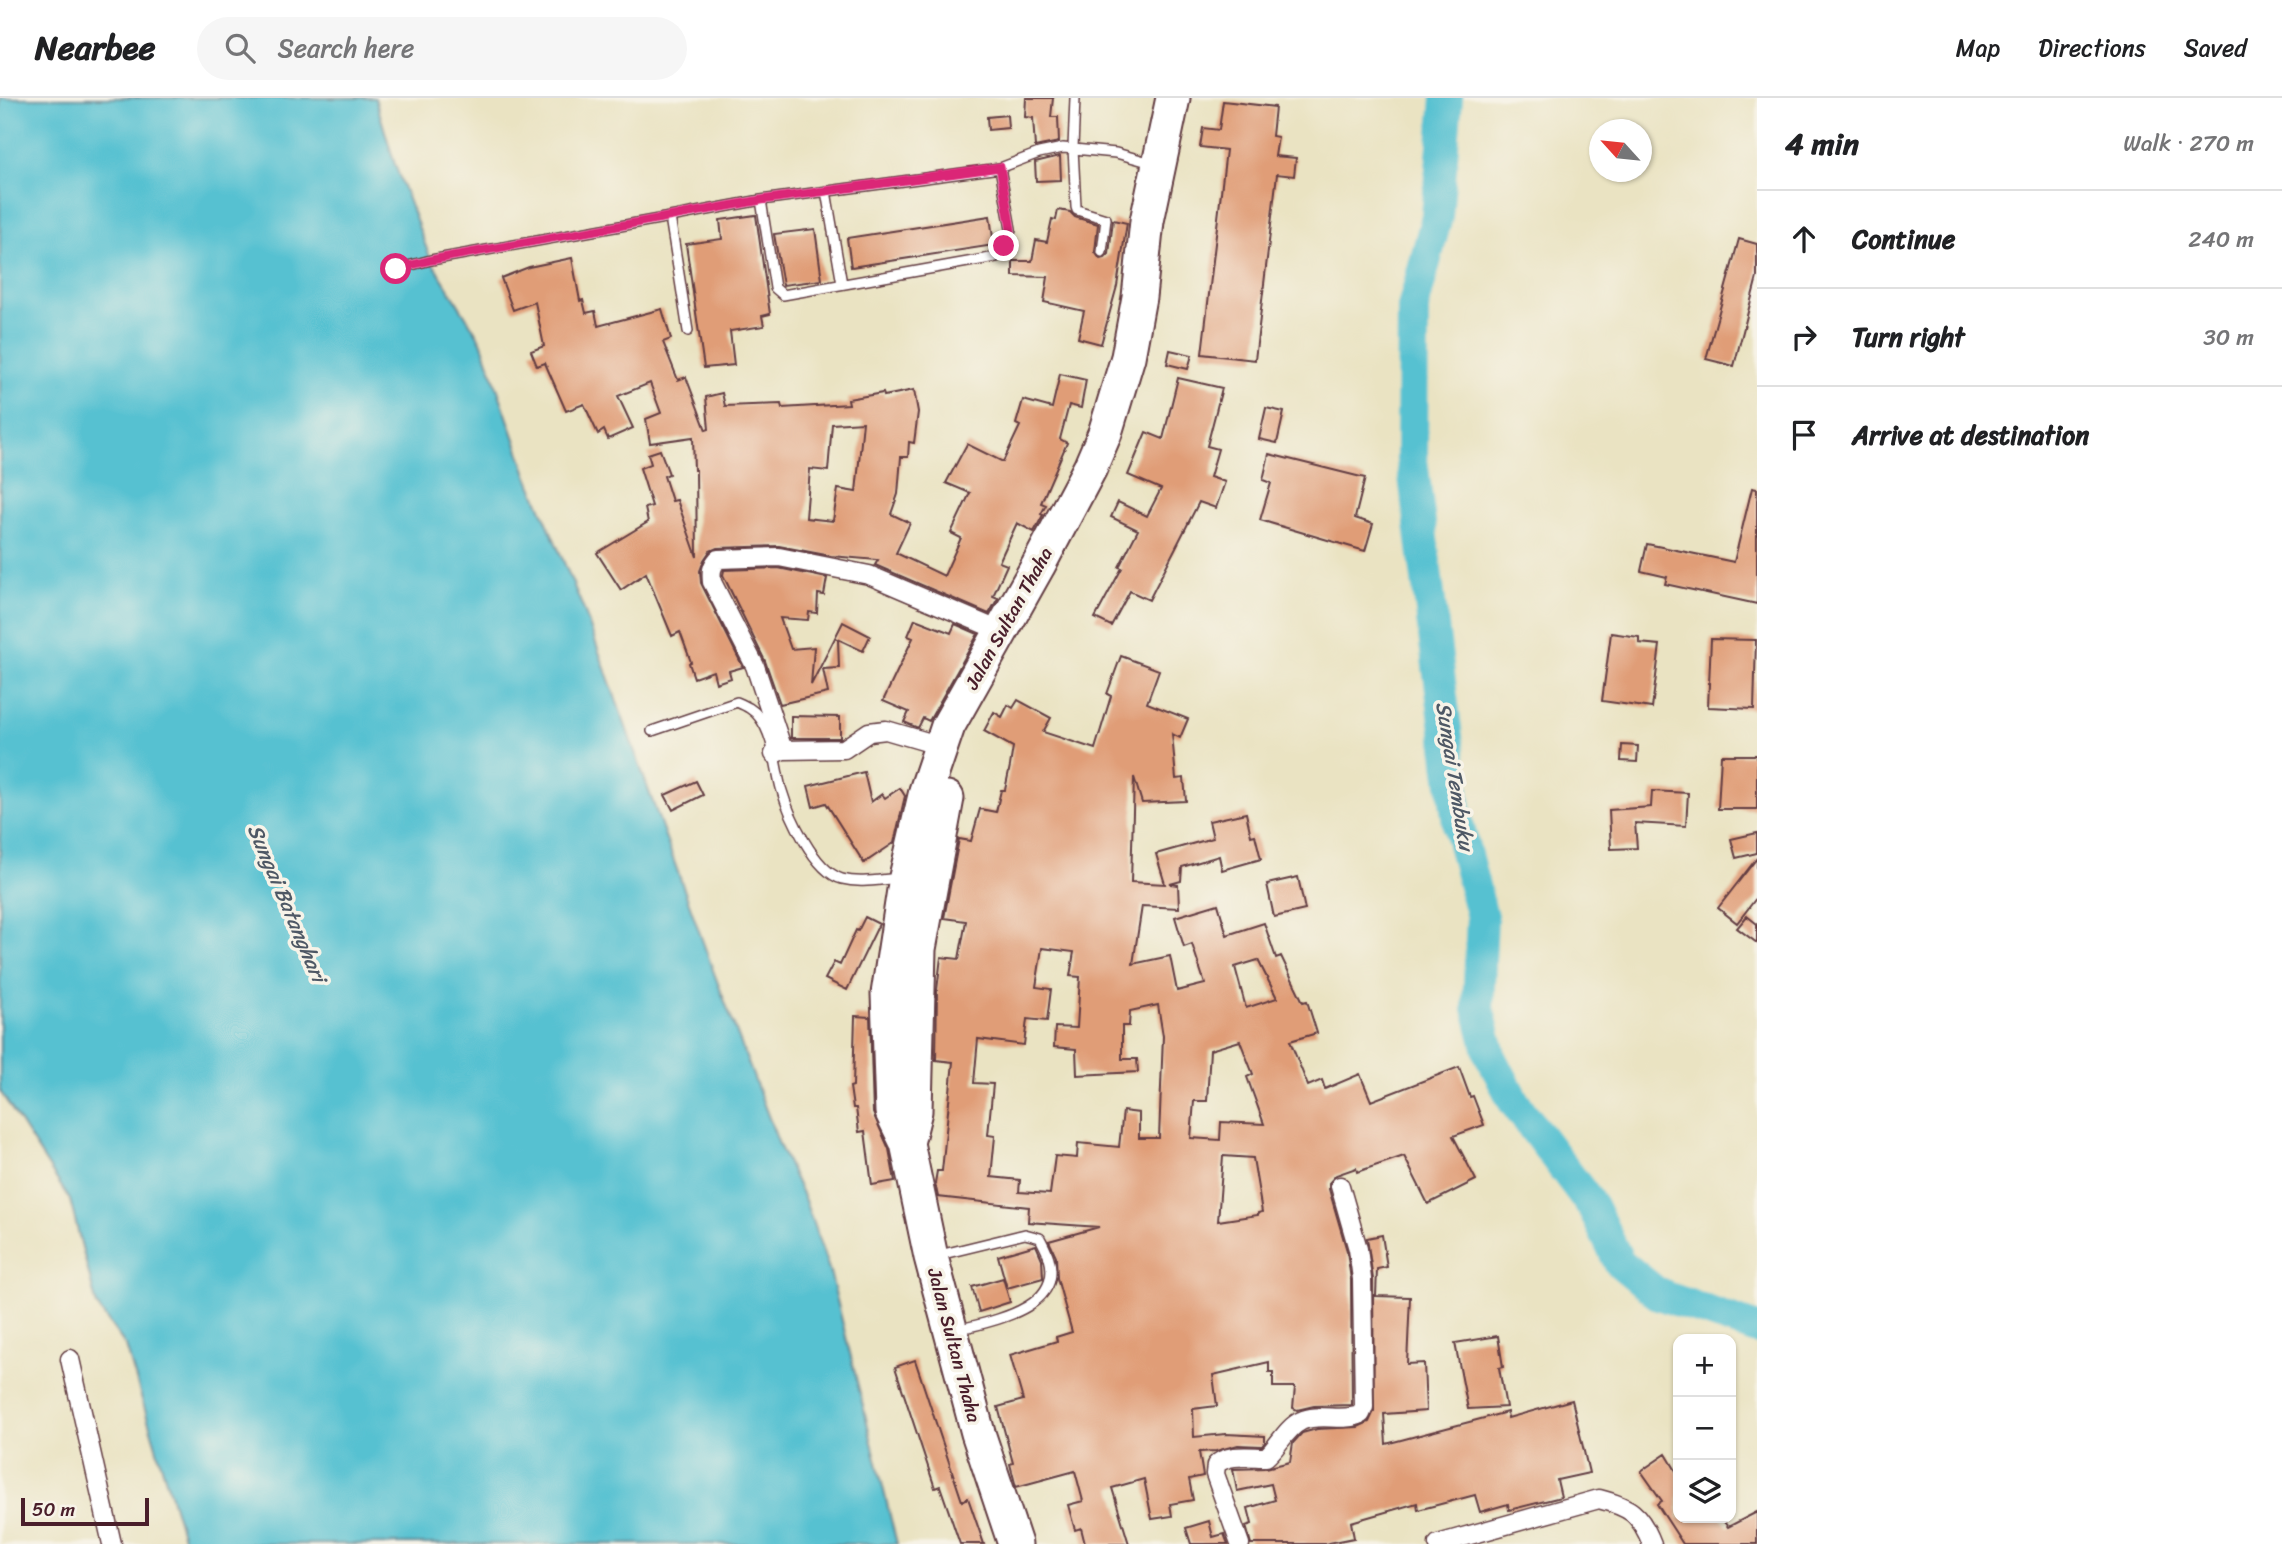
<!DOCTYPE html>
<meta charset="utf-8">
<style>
:root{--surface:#fff;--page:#f6f6f6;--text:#202124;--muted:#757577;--line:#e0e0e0}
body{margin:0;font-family:Sriracha,sans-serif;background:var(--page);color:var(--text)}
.controls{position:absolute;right:21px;bottom:21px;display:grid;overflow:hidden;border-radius:14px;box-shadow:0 2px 5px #0004}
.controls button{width:63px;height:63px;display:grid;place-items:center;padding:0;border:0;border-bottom:2px solid var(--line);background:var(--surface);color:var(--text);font:35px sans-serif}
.compass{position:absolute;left:1589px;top:21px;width:63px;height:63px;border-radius:50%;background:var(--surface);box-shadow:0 2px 5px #0004;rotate:297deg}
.scale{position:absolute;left:21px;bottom:18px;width:128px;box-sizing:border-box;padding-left:7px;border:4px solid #4a1f2b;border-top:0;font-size:19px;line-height:24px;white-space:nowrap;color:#4a1f2b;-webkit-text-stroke:5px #f7f3e8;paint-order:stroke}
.stop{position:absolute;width:21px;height:21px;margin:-16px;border:5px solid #db2777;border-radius:50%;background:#fff}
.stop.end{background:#db2777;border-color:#fff;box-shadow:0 2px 7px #0008}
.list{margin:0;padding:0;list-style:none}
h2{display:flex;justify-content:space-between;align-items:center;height:91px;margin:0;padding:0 28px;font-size:30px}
h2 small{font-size:23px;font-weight:400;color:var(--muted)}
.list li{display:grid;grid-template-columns:46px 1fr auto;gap:21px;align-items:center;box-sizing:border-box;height:98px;padding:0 28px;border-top:2px solid var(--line)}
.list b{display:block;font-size:26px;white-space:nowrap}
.list em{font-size:23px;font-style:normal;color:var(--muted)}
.icon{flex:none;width:38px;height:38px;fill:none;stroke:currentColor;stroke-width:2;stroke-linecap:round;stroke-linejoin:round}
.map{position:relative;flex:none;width:1757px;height:1446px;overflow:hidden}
header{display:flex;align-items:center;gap:42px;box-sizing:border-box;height:98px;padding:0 35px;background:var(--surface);border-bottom:2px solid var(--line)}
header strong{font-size:33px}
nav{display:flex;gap:38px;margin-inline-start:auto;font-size:24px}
.search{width:490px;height:63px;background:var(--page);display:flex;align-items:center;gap:18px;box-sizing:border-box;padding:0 24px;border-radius:38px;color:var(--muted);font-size:26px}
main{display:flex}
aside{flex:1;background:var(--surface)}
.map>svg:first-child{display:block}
.water{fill:#56c1d1;stroke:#50707e;stroke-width:2}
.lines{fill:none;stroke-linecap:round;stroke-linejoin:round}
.river{stroke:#56c1d1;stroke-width:32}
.building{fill:#e09d77;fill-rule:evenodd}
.lane-casing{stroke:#623c42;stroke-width:12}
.street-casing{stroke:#623c42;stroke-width:21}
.highway-casing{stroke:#623c42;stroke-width:37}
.lane{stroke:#fff;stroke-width:9}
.street{stroke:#fff;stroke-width:18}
.highway{stroke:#fff;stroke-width:33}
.route{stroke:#db2777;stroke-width:9}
.labels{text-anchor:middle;stroke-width:7;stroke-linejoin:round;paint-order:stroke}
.street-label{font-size:19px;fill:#4a1f2b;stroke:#f7f3e8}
.water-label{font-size:21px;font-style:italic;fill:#4e5865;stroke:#f7f3e8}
</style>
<header>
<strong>Nearbee</strong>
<div class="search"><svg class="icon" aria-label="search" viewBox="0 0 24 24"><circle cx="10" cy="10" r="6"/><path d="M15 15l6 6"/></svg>Search here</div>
<nav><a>Map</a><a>Directions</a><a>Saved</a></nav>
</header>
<main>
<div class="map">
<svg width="1757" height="1446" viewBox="0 0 1757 1446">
<rect width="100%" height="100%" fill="#f7f3e8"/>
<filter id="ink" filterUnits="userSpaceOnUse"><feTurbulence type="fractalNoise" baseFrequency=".0143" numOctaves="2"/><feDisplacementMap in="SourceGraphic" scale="14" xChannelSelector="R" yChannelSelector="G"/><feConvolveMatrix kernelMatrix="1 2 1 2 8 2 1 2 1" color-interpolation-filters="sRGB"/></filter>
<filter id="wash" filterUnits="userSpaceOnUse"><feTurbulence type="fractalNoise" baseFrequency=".00686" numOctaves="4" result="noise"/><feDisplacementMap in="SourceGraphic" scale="28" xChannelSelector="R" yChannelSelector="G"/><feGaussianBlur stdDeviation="1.57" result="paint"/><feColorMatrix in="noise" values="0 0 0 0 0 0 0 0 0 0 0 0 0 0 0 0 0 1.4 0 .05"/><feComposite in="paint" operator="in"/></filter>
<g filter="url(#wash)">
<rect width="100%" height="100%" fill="#eae3c2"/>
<path class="water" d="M 0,0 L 375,0 L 395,67 L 431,162 L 481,243 L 528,379 L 584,512 L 714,875 L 780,1049 L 804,1100 L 830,1174 L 897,1446 L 185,1446 L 126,1248 L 97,1208 L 70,1102 L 0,993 Z"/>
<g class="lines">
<path class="river" d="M 1447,0 L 1437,118 L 1413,210 L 1412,362 L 1458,726 L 1482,819 L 1478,910 L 1490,957 L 1514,1004 L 1592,1108 L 1619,1164 L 1658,1196 L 1757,1231"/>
</g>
<g id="blocks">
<path class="building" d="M 1026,0 L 1053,0 L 1051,19 L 1058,19 L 1059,44 L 1035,49 L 1033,20 L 1025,19 Z
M 1223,3 L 1275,9 L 1272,38 L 1278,39 L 1275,58 L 1296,60 L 1294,78 L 1277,76 L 1255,262 L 1202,256 L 1226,52 L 1200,49 L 1203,30 L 1219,32 Z
M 1007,17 L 1008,30 L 988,32 L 987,19 Z
M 1060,58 L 1061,82 L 1036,83 L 1035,64 Z
M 1058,112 L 1070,114 L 1075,119 L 1098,126 L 1095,154 L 1100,161 L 1105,160 L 1109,156 L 1113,122 L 1127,125 L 1117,188 L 1101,246 L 1078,240 L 1084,213 L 1044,204 L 1048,179 L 1013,178 L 1013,163 L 1032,163 L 1036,142 L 1047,144 L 1052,121 L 1056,122 Z
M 756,117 L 770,216 L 762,218 L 764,228 L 730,233 L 734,267 L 704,270 L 686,146 L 722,141 L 720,122 Z
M 990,118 L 994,147 L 851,169 L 847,140 Z
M 815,131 L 822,182 L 783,187 L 774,136 Z
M 1739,141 L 1757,146 L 1757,179 L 1734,268 L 1706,261 Z
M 572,160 L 580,203 L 583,202 L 586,215 L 595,213 L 598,228 L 662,211 L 671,241 L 663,244 L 678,282 L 686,279 L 706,332 L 709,331 L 706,299 L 722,295 L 725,308 L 781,306 L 782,310 L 849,306 L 848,301 L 883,295 L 884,298 L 914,292 L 918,314 L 914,345 L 909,344 L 908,359 L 901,359 L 898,396 L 891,416 L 910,425 L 896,455 L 944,478 L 961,440 L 951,435 L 970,395 L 946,385 L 967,346 L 1003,364 L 1020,328 L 1016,326 L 1023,302 L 1052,310 L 1060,276 L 1086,282 L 1081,310 L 1069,307 L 1060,341 L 1067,345 L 1041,405 L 1046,407 L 1041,416 L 1043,417 L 1034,434 L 1017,425 L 999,464 L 1007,467 L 993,498 L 998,500 L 989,516 L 875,467 L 878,462 L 831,458 L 779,448 L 717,450 L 710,453 L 704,462 L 700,473 L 701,485 L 743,569 L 729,573 L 731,580 L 716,585 L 713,573 L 694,580 L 689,565 L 691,564 L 680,534 L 672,538 L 646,475 L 621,492 L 597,455 L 648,424 L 645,410 L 652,408 L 640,370 L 651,366 L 648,356 L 660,352 L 669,376 L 664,378 L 672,403 L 677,402 L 697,459 L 696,372 L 694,372 L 693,339 L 650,345 L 646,321 L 661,315 L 650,285 L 618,298 L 633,330 L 608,341 L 604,332 L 598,336 L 584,306 L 566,313 L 545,265 L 537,268 L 531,253 L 544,248 L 535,204 L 513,212 L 501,180 L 529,169 ZM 863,324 L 856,394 L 838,391 L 833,423 L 806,420 L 810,371 L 828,373 L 832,326 Z
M 1170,252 L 1192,257 L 1188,271 L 1167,266 Z
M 1178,280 L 1222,290 L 1207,348 L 1218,351 L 1210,379 L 1225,384 L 1216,410 L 1199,404 L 1149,502 L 1130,493 L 1111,528 L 1095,520 L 1122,470 L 1119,469 L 1138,432 L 1111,419 L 1118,404 L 1147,418 L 1161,391 L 1128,377 L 1146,334 L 1163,341 Z
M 1266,310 L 1284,314 L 1277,345 L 1259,341 Z
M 1269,356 L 1365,380 L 1355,420 L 1373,426 L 1365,453 L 1260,422 L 1271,385 L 1263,382 Z
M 1752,390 L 1757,391 L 1757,506 L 1665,486 L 1667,479 L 1641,473 L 1647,446 L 1734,464 Z
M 778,470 L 827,480 L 824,497 L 818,496 L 817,515 L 809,514 L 808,522 L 780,520 L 791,551 L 814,549 L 811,587 L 843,524 L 870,538 L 863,553 L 838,541 L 839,570 L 823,571 L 828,595 L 780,606 L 765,563 L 723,477 L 724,472 Z
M 915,521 L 951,535 L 955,526 L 978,536 L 929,623 L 923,620 L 918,630 L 904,624 L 909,614 L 883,603 L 913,540 L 908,538 Z
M 1611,535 L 1639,539 L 1639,545 L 1660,547 L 1652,610 L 1602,603 Z
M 1711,541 L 1756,542 L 1754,611 L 1708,609 Z
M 1121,558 L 1159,572 L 1147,605 L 1188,621 L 1180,640 L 1172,636 L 1176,681 L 1184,680 L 1186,703 L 1142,705 L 1134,679 L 1131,784 L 1165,786 L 1156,756 L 1213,740 L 1209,723 L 1246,715 L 1251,738 L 1255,737 L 1261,761 L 1222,772 L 1219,758 L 1182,769 L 1181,783 L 1170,786 L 1178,787 L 1179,810 L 1142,808 L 1133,866 L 1170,858 L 1177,893 L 1205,886 L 1192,846 L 1184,849 L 1175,819 L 1218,806 L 1227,837 L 1264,825 L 1276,860 L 1281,858 L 1303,904 L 1307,903 L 1317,935 L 1290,943 L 1308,988 L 1322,982 L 1325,991 L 1360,976 L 1371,1003 L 1459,969 L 1470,999 L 1473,998 L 1484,1027 L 1453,1038 L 1476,1082 L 1428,1106 L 1404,1058 L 1357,1074 L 1356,1070 L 1336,1077 L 1329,1085 L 1329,1091 L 1347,1153 L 1351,1182 L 1352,1307 L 1314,1308 L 1297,1312 L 1293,1310 L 1295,1289 L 1273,1289 L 1273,1274 L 1269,1274 L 1269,1264 L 1213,1277 L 1217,1308 L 1193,1311 L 1194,1339 L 1226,1336 L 1265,1338 L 1265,1344 L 1262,1348 L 1238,1347 L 1216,1353 L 1199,1354 L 1203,1378 L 1189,1381 L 1193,1402 L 1170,1406 L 1172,1418 L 1152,1421 L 1144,1381 L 1112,1390 L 1129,1446 L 1085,1446 L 1081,1430 L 1075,1432 L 1068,1407 L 1083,1403 L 1075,1373 L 1016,1389 L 1010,1366 L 1013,1365 L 998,1309 L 1023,1302 L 1010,1257 L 1057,1243 L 1056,1239 L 1072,1234 L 1057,1180 L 1056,1158 L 1049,1143 L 1099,1129 L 1028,1124 L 1029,1109 L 938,1099 L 935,1085 L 937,1073 L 942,1073 L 953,964 L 936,962 L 937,892 L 941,859 L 959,861 L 966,823 L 944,820 L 959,741 L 971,743 L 980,711 L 996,714 L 1001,692 L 1005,692 L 1010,668 L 1013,649 L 984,633 L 994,614 L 1002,619 L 1008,607 L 1013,610 L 1018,602 L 1051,620 L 1043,634 L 1095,651 L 1111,598 L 1107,596 ZM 1042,850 L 1074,854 L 1070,878 L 1080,879 L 1077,930 L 1055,929 L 1054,949 L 1076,951 L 1077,977 L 1138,974 L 1137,961 L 1122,961 L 1122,928 L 1129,928 L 1130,913 L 1158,907 L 1163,938 L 1159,1040 L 1139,1040 L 1139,1015 L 1123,1013 L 1119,1049 L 1078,1045 L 1077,1060 L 1055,1058 L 1050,1096 L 1019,1094 L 1020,1082 L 991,1079 L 995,1038 L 988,1037 L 993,986 L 974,985 L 978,941 L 1024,947 L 1027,921 L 1047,923 L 1051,891 L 1036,889 ZM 1258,862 L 1277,900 L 1246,910 L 1235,869 ZM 1240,943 L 1253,976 L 1247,979 L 1264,1026 L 1221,1024 L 1220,1042 L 1191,1040 L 1194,1003 L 1207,1003 L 1210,952 ZM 1223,1058 L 1253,1060 L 1262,1114 L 1258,1115 L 1258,1117 L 1218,1123 Z
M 791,618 L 840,619 L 840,640 L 791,640 Z
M 1622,647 L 1638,648 L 1637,664 L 1621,663 Z
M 1721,657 L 1757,657 L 1757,711 L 1718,711 Z
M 864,674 L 871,704 L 882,696 L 885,700 L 900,690 L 905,698 L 894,745 L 864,765 L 826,705 L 813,709 L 808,688 Z
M 696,683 L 703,697 L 673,712 L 665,697 Z
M 1652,693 L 1688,695 L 1686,728 L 1635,725 L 1637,750 L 1611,751 L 1609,712 L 1651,709 Z
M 1757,735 L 1757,755 L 1736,760 L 1731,741 Z
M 1757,760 L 1757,799 L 1737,825 L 1718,810 Z
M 1298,779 L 1305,812 L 1274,819 L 1267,786 Z
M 1747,818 L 1757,826 L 1757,845 L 1737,830 Z
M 865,819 L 879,826 L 847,892 L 825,881 L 834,864 L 840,867 L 856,832 L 858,833 Z
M 855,918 L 870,919 L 873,1015 L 889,1051 L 895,1083 L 872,1087 L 865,1033 L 859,1034 L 856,1010 L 853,1010 L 850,989 L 853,988 Z
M 1382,1137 L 1387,1169 L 1377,1171 L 1376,1198 L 1410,1199 L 1407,1266 L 1424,1265 L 1426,1313 L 1384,1316 L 1386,1346 L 1507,1314 L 1508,1320 L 1572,1302 L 1589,1375 L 1557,1382 L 1561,1399 L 1509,1412 L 1508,1406 L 1480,1414 L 1475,1397 L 1418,1412 L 1417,1405 L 1351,1424 L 1354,1440 L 1324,1446 L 1251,1446 L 1246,1428 L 1252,1426 L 1248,1410 L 1275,1402 L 1271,1386 L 1237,1393 L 1233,1371 L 1266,1370 L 1290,1364 L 1293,1345 L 1302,1335 L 1317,1331 L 1358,1329 L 1369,1324 L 1374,1313 L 1373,1181 L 1367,1140 Z
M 1036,1147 L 1042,1161 L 1043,1180 L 1007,1190 L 998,1158 Z
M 1003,1180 L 1010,1204 L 979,1214 L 972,1189 Z
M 1498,1238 L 1503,1269 L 1499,1270 L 1506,1309 L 1468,1311 L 1455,1245 Z
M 915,1262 L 962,1403 L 968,1400 L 984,1446 L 960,1446 L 940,1388 L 935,1390 L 895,1269 Z
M 1666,1356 L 1678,1376 L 1678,1420 L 1721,1420 L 1728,1429 L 1757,1414 L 1757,1446 L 1683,1446 L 1657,1406 L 1662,1403 L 1641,1373 Z
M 1209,1423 L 1213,1439 L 1224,1436 L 1228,1446 L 1191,1446 L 1186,1430 Z"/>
</g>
</g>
<g filter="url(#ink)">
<use href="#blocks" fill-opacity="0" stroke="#623c42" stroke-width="2"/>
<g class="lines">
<g class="lane-casing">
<path id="lane" d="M 1075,0 L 1073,50 L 1076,109 L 1077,112 L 1106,121 L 1102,154
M 826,93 L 842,186
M 761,102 L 775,190 L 783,197 L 996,159 L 1009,140 L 1011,131 L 1000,70
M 396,171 L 431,162 L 670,119
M 688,233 L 670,119 L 761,102 L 1000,70 L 1039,55 L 1063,50 L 1116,55 L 1152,65
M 652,633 L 737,604 C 746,608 753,611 759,619 C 774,638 775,668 781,690 C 789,717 814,773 842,781 C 861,786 882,781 901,780
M 935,1158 L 1025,1136 L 1040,1140 C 1043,1146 1047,1153 1049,1160 C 1064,1211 991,1223 957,1232"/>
</g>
<g class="street-casing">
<path id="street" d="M 783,652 L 755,568 L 712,484 C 711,474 711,469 718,461 L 779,459 L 869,477 L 1000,533
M 774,656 L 783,652 L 844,651 L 869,634 L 886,632 L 941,648
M 70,1261 L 112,1446
M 1240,1446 L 1215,1376 L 1216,1367 C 1227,1355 1250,1359 1266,1359 C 1278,1349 1286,1330 1301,1323 C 1319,1314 1344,1325 1361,1316 L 1364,1309 L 1362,1181 L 1358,1151 L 1340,1088
M 1438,1446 L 1599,1401 C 1630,1409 1640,1415 1652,1446"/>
</g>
<g class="highway-casing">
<path id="highway" d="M 907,1045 L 915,1013 L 919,851 L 947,700
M 1015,1446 L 978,1335 L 931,1159 L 907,1045 L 892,1014 L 888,896 L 906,779 L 926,693 L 948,628 L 1038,468 L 1090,370 L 1105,335 L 1128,259 L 1139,199 L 1147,123 L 1173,0"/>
</g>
<use href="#lane" class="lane"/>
<use href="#street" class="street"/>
<use href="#highway" class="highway"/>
</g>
</g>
<g class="lines" filter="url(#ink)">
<path class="route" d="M 396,171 L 431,162 L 761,102 L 1000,69 L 1011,131 L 1004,148"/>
</g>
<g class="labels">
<g class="street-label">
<text transform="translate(1008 520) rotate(-61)" y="7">Jalan Sultan Thaha</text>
<text transform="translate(955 1247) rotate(75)" y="7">Jalan Sultan Thaha</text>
</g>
<g class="water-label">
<text transform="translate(1455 678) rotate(81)" y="7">Sungai Tembuku</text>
<text transform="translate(287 805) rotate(67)" y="7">Sungai Batanghari</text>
</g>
</g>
</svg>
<div class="controls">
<button>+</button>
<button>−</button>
<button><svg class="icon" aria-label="layers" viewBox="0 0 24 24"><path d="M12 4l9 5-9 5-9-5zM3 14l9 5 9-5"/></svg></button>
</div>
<svg class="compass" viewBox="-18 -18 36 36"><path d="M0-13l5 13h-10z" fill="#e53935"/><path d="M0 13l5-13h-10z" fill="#757577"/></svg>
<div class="scale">50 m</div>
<div class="stop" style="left:396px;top:171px"></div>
<div class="stop end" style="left:1004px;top:148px"></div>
</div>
<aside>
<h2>4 min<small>Walk · 270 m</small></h2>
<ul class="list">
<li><svg class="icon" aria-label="ahead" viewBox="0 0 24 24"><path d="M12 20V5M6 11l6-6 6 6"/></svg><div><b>Continue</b></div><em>240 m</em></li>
<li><svg class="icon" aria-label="right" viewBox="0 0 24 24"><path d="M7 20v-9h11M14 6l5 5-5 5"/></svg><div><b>Turn right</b></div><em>30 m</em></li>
<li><svg class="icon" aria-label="arrive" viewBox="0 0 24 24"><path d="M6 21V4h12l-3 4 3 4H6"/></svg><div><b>Arrive at destination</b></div></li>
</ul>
</aside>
</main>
